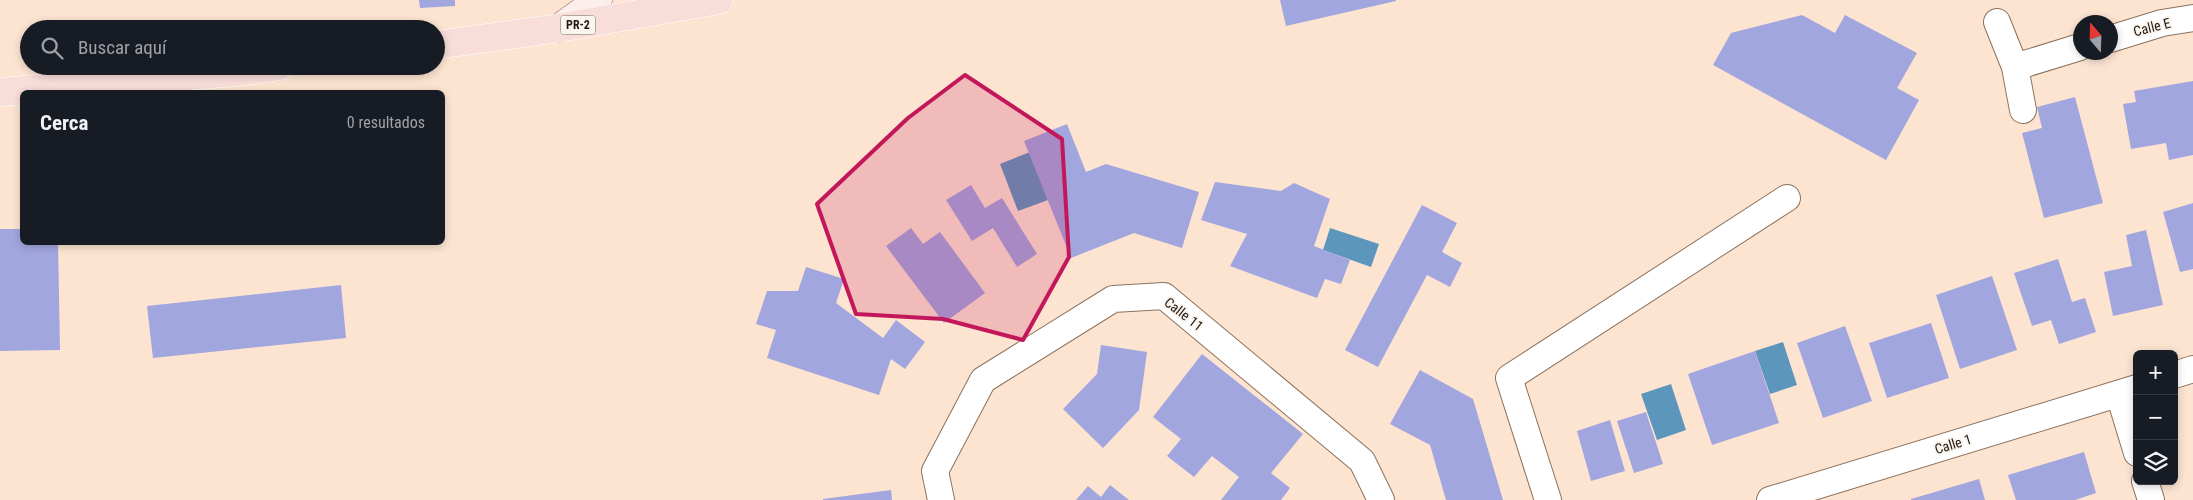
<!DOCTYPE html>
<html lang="es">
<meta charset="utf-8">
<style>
:root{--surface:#171b24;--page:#242831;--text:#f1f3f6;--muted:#9ea1a6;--line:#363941}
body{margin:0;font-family:"Roboto Condensed",sans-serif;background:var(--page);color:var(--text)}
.controls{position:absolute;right:15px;bottom:15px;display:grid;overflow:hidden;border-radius:8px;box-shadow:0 2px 8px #0003}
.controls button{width:45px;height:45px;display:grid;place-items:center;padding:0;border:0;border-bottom:1px solid var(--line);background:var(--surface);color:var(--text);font:25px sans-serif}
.compass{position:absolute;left:2073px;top:15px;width:45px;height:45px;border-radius:50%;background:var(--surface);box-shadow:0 2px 8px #0003;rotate:341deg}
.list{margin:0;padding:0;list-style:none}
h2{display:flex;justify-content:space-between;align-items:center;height:65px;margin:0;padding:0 20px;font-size:21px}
h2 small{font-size:16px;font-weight:400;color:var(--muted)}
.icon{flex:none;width:28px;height:28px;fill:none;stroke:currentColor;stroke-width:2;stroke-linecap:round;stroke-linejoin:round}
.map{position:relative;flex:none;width:2193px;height:500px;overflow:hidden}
.search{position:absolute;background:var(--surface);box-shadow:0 2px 8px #0003;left:20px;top:20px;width:425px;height:55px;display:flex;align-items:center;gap:12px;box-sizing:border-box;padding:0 18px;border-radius:28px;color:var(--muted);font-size:19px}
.panel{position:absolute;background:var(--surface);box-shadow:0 2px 8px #0003;left:20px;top:90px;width:425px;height:155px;border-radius:8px}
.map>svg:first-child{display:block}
.water{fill:#5d96bc}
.building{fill:#a2a6df}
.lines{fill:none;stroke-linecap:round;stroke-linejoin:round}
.street-casing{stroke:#8c725d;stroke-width:28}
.secondary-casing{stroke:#8c725d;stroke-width:29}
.primary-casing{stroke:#fff;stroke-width:29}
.street{stroke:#fff;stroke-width:26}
.secondary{stroke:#fceeec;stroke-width:28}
.primary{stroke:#f8ddd9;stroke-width:28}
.marked{fill:#c2185b;fill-opacity:0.2;stroke:#c2185b;stroke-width:4;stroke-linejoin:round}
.labels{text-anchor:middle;stroke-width:4;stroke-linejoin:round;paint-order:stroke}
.shield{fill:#fbf5f0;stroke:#635a52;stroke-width:1}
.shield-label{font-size:12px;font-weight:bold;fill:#22180f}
.street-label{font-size:14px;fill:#22180f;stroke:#fbf5f0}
</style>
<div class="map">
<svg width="2193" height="500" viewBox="0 0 2193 500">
<rect width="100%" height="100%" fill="#fce4d1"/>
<path class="water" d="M 1030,152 L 1048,200 L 1018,211 L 1000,164 Z
M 1330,228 L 1379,244 L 1371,267 L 1323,250 Z
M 1783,342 L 1797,385 L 1770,394 L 1755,351 Z
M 1671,384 L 1686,430 L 1657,440 L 1641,394 Z"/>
<path class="building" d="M 419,0 L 455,0 L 455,6 L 420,8 Z
M 1280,0 L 1396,0 L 1396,1 L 1286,26 Z
M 1802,15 L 1835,33 L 1845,15 L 1917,53 L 1897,88 L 1919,100 L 1886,160 L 1713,65 L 1731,33 Z
M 2193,81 L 2193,155 L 2169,160 L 2166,143 L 2131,149 L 2123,104 L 2136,102 L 2134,91 Z
M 2075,97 L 2103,203 L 2044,218 L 2022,133 L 2042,128 L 2037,107 Z
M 1067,124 L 1086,172 L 1106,164 L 1199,192 L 1182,248 L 1134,233 L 1071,258 L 1024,141 Z
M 1215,182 L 1281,191 L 1294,183 L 1330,199 L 1314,246 L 1350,260 L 1341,284 L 1325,279 L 1317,298 L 1230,266 L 1247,234 L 1201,220 Z
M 971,185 L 985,208 L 1002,198 L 1037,254 L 1017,267 L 993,228 L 972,241 L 946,200 Z
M 2193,203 L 2193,269 L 2180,272 L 2163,212 Z
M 1422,205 L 1457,223 L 1442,252 L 1462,263 L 1450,287 L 1427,275 L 1378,367 L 1345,350 Z
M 911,228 L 923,244 L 940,232 L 985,293 L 944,323 L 886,246 Z
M 0,229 L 22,229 L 22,242 L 58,242 L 60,350 L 0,351 Z
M 2146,230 L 2163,305 L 2113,316 L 2104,272 L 2132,266 L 2126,235 Z
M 2058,259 L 2072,302 L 2085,298 L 2096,332 L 2059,344 L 2051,320 L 2032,326 L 2014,273 Z
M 806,267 L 844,279 L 836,303 L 883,338 L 896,320 L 925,342 L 905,369 L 891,359 L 879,395 L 767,358 L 776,330 L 756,324 L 767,291 L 798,291 Z
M 1992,276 L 2017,350 L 1960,369 L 1936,295 Z
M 341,285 L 346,338 L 153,358 L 147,306 Z
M 1931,323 L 1949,378 L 1887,398 L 1869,343 Z
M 1845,326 L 1872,401 L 1823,418 L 1797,343 Z
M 1101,345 L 1147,352 L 1139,410 L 1103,448 L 1063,409 L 1097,374 Z
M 1755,351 L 1779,423 L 1712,445 L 1688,374 Z
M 1202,354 L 1303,434 L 1271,473 L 1290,488 L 1281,500 L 1221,500 L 1239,477 L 1212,456 L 1194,477 L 1167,456 L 1181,439 L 1153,417 Z
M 1420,370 L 1473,399 L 1503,500 L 1446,500 L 1430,445 L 1390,424 Z
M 1646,412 L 1663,464 L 1634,473 L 1617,421 Z
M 1610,420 L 1625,471 L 1591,481 L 1577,431 Z
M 2084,452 L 2096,493 L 2075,500 L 2016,500 L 2008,475 Z
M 1979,479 L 1985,500 L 1911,500 L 1911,499 Z
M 1110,485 L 1129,500 L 1076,500 L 1088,486 L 1101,497 Z
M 891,490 L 892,500 L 823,500 L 823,499 Z"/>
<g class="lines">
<g class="street-casing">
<path id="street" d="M 1997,22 L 2015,67 L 2023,110
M 2110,39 L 2162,23 L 2193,18
M 2015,67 L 2080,47
M 2174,375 L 2193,369
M 2119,394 L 2137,453
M 2145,481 L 2151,500
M 941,500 L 935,471 L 983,380 L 1113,299 L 1164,296 L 1362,461 L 1381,500
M 1548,500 L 1509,378 L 1787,198
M 1770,500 L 2137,388"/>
</g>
<g class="secondary-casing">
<path id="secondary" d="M 559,28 L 598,0"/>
</g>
<g class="primary-casing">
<path id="primary" d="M 436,45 L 559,28 L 719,0
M 0,92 L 246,71 L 280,66"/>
</g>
<use href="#street" class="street"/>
<use href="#secondary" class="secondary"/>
<use href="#primary" class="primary"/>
</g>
<path class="marked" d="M 965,75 L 1062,139 L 1069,257 L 1023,340 L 943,319 L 856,314 L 817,204 L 908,118 Z"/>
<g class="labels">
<rect class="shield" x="560.5" y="15.5" width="35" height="19" rx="4"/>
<g class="shield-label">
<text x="578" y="29">PR-2</text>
</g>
<g class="street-label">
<text transform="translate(2152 27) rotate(-14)" y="5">Calle E</text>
<text transform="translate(1184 314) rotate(38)" y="5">Calle 11</text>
<text transform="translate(1953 444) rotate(-17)" y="5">Calle 1</text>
</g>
</g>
</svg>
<div class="controls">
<button>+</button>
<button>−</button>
<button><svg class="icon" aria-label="layers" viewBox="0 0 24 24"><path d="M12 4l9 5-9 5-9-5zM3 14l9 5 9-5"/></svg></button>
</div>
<svg class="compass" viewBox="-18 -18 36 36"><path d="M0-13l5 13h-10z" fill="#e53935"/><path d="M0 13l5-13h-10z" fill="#9ea1a6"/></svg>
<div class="search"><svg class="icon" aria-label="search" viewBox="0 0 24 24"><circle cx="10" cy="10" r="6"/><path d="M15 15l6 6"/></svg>Buscar aquí</div>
<section class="panel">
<h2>Cerca<small>0 resultados</small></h2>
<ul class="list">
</ul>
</section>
</div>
